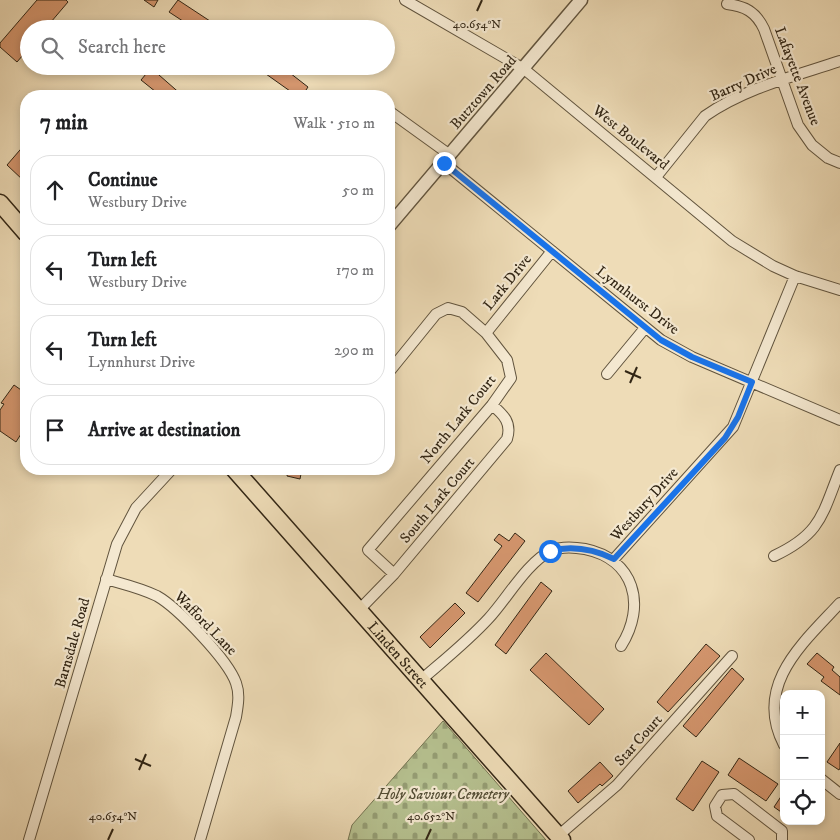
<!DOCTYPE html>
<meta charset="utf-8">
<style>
:root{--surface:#fff;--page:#f2f2f2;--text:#202124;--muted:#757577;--line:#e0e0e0}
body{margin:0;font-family:"IM FELL DW Pica",serif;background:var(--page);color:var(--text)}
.controls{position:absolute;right:15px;bottom:15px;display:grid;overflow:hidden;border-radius:10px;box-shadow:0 2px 8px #0003}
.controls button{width:45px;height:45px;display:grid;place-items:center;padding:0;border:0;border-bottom:1px solid var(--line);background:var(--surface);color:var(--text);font:25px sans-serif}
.stop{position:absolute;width:15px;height:15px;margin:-11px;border:4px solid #1a73e8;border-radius:50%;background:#fff}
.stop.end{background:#1a73e8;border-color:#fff;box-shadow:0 1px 5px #0008}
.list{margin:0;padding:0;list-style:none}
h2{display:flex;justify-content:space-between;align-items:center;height:65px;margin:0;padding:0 20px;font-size:21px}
h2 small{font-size:16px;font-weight:400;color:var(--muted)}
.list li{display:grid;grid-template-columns:32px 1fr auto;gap:15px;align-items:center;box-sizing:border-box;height:70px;margin:0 10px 10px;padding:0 10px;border:1px solid var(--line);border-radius:20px}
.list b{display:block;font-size:19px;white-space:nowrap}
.list p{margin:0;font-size:16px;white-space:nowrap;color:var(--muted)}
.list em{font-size:16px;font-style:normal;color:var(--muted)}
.icon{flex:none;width:28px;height:28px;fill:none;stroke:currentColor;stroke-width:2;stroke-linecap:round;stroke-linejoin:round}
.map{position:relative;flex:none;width:840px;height:840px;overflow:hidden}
.search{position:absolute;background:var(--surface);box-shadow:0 2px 8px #0003;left:20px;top:20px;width:375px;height:55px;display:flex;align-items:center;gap:12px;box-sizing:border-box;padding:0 18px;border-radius:28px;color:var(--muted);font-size:19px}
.panel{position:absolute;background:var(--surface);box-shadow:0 2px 8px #0003;left:20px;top:90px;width:375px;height:385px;border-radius:20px}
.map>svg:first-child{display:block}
.cemetery{fill:url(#cemetery-stones);stroke:#747452}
.building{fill:#d6976f;stroke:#322615}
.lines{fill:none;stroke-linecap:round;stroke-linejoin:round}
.minor-casing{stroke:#61543e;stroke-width:12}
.tertiary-casing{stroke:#61543e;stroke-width:15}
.primary-casing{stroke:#322615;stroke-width:19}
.minor{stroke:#f4e8d0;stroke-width:10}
.tertiary{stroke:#f4e8d0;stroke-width:12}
.primary{stroke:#eedcb7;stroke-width:16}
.route{stroke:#1a73e8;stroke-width:6}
.ticks{fill:none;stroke:#322615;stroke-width:2}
.labels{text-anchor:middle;stroke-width:4.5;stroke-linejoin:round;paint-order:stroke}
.street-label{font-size:15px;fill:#322615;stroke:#f4e8d0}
.park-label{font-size:15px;font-style:italic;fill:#534d34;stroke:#f4e8d0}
.ticks-label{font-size:12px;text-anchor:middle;fill:#322615;stroke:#f4e8d0;stroke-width:4.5;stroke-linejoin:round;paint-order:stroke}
</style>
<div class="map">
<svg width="840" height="840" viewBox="0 0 840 840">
<defs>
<pattern id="cemetery-stones" width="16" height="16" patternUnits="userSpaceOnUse" patternTransform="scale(1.25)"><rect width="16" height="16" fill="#b6c190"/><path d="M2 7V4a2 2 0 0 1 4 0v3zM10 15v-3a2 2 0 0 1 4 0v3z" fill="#959d74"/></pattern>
</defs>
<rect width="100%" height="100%" fill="#eedcb7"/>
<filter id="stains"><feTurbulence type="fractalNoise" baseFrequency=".004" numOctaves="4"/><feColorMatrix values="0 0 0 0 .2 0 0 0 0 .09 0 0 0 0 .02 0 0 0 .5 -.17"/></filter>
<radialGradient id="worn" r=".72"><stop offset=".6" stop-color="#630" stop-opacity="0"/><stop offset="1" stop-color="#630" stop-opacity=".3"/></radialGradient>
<path class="cemetery" d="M 443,721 L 546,840 L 348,840 L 352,825 Z"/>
<path class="building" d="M 37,0 L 66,0 L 68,2 L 45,29 L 29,29 L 29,48 L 17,62 L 0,47 L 0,43 Z
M 144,0 L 158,0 L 154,7 Z
M 178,0 L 213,23 L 209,29 L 195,29 L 169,12 Z
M 271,66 L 281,66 L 308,87 L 302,96 L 297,96 L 266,74 Z
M 151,68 L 183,96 L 161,96 L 141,80 Z
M 26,143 L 26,179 L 24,181 L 7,165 Z
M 14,385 L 24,392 L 26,388 L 26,426 L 16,442 L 0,431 L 0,410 L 4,404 L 1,403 Z
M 288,469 L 302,469 L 300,479 L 287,476 Z
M 515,533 L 525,541 L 478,602 L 466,593 L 502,546 L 494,540 L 499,534 L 509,541 Z
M 541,582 L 552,591 L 506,654 L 495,645 Z
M 455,603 L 465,613 L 430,648 L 420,637 Z
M 706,644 L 720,656 L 668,712 L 657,702 Z
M 546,653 L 604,709 L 589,725 L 530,670 Z
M 817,653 L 834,667 L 832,670 L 840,677 L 840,695 L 821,681 L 824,677 L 807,664 Z
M 732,668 L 744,679 L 696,737 L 683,726 Z
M 840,743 L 840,768 L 839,770 L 827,762 Z
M 739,758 L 778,784 L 766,801 L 728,775 Z
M 702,761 L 719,772 L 693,811 L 676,799 Z
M 600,762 L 613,776 L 602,786 L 600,784 L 578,803 L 568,791 Z
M 784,792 L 784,814 L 774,807 Z"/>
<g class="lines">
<g class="minor-casing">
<path id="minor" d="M 405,0 L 524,69 L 732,241 L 773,266 L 795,276 L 840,290
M 727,4 C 745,6 756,12 764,29 L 798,125 L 812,145 L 828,158 L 840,163
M 366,96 L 367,96
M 389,111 L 450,155
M 444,163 L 661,340 L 692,357 L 840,420
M 656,177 L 705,116 C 745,88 795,76 840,61
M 486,333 L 552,251
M 389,372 L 436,314 L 448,308 L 462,312 L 486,333 L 507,360 L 511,378 L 492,405 L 368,550 L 394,574
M 607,374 L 645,328
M 774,556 C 821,534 822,515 840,470
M 614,559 L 733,427 L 795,276
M 106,579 C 123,584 141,588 157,596 C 178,608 228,660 236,683 C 240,694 238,705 236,717 L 200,840
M 359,610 L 394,574 L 507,439 C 512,423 504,415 492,405
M 421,680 C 444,660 468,641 489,618 C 506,600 528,561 551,551 C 561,546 574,547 585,549 C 634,559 647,605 621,646
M 784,745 C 753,685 803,643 840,603
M 821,779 L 840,794
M 558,836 L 617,785 L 732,656
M 29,840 L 117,544 L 136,508 L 172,469
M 749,840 L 717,816 L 715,806 L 722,795 L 734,794 L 782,831 L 782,840"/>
</g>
<g class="tertiary-casing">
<path id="tertiary" d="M 389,226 L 581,0"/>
</g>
<g class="primary-casing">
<g id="primary">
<path d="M 0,203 L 26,233"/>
<path id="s1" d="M 234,469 L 562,840"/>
</g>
</g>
<use href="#minor" class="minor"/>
<use href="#tertiary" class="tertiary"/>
<use href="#primary" class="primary"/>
</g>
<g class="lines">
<path class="route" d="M 444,163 L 661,340 L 692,357 L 752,382 L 738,417 L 725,438 L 614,559 C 593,549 573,545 550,551"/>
</g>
<path class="ticks" d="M 477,11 L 482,0M 625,371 L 641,378M 630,383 L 637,367M 135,759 L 151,766M 139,770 L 146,754M 108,840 L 113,829M 426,840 L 431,829"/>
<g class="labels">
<g class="street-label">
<text transform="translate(798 76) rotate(69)" y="5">Lafayette Avenue</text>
<text transform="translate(743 82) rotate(-24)" y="5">Barry Drive</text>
<text transform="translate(483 92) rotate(-49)" y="5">Butztown Road</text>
<text transform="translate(631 137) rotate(39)" y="5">West Boulevard</text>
<text transform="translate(507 282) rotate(-51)" y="5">Lark Drive</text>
<text transform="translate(638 300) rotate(38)" y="5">Lynnhurst Drive</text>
<text transform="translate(458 419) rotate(-51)" y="5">North Lark Court</text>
<text transform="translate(437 500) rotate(-50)" y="5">South Lark Court</text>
<text transform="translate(644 504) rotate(-48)" y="5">Westbury Drive</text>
<text transform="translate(206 623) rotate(46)" y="5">Wafford Lane</text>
<text transform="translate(72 643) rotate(-74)" y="5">Barnsdale Road</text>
<text dy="5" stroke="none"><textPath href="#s1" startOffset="248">Linden Street</textPath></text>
<text transform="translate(638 740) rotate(-48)" y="5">Star Court</text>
</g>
<g class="park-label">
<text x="443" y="799">Holy Saviour Cemetery</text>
</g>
</g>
<g class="ticks-label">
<text x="477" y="28">40.654°N</text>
<text x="113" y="820">40.654°N</text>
<text x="431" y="820">40.652°N</text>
</g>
<rect width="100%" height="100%" filter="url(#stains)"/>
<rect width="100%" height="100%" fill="url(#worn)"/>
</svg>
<div class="controls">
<button>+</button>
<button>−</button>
<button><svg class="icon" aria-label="locate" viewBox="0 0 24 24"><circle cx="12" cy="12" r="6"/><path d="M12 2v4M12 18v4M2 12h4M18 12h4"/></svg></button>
</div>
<div class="stop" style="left:550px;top:551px"></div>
<div class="stop end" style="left:444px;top:163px"></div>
<div class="search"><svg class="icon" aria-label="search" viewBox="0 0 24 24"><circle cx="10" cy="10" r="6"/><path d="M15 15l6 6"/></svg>Search here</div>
<section class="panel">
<h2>7 min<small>Walk · 510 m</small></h2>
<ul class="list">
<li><svg class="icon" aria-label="ahead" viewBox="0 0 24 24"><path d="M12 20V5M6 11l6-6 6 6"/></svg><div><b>Continue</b><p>Westbury Drive</p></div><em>50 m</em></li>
<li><svg class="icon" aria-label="left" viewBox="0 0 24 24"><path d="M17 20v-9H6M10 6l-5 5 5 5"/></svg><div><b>Turn left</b><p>Westbury Drive</p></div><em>170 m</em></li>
<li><svg class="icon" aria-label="left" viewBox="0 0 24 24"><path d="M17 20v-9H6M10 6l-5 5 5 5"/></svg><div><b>Turn left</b><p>Lynnhurst Drive</p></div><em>290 m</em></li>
<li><svg class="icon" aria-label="arrive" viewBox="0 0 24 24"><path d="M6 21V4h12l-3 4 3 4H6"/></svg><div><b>Arrive at destination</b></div></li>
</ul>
</section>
</div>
